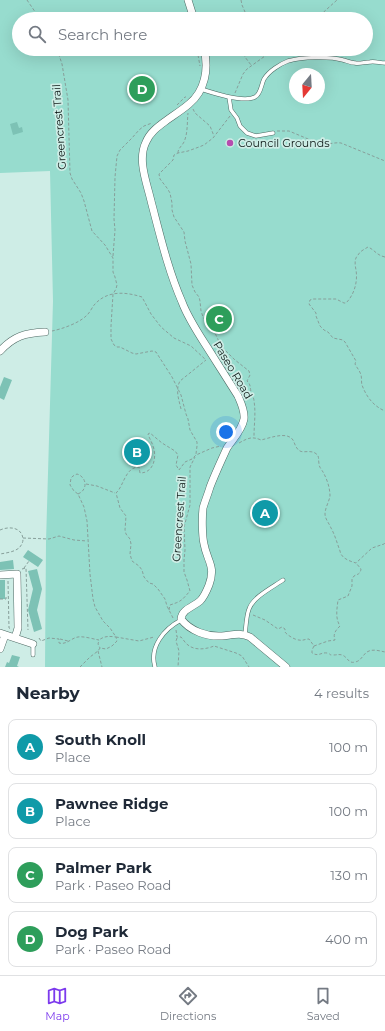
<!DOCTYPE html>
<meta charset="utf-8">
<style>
:root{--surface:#fff;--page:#f6f6f7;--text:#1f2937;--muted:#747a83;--line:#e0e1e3;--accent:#7c3aed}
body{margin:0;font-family:Montserrat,sans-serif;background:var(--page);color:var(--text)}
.compass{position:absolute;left:289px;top:68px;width:36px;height:36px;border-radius:50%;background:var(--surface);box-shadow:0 4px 16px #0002;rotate:198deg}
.you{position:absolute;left:226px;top:432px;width:14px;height:14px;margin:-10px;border:3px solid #fff;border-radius:50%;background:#1a73e8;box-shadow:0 0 0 6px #1a73e833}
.badge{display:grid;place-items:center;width:26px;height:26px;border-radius:50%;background:var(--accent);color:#fff;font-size:13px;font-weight:700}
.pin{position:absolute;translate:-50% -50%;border:2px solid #fff;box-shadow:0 1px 4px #0006}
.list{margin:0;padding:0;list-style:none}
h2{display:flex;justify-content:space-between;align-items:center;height:52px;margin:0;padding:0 16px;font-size:17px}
h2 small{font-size:13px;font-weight:400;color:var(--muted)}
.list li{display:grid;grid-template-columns:26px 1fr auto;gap:12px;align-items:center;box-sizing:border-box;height:56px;margin:0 8px 8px;padding:0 8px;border:1px solid var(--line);border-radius:8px}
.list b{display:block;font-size:15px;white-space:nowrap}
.list p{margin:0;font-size:13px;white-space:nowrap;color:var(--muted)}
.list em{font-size:13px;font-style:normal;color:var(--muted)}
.icon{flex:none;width:22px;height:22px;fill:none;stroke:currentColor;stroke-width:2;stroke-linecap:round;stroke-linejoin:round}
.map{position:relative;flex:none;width:385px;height:667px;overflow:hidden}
.search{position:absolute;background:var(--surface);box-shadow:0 4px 16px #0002;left:12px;right:12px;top:12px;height:44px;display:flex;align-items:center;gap:10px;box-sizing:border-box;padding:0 14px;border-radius:22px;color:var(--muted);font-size:15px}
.sheet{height:308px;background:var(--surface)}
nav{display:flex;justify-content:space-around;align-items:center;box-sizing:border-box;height:56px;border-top:1px solid var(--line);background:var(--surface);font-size:11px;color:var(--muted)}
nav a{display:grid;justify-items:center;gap:2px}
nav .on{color:var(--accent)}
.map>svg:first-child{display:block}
.green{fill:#97dcce;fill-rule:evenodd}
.building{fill:#7dc2b5}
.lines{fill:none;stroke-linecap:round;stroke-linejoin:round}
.service-casing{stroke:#4e6a64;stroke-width:4.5}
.minor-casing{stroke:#4e6a64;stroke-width:8}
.path{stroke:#879f9a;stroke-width:1;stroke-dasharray:3 2;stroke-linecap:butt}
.service{stroke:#fff;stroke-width:3.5}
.minor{stroke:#fff;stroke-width:7}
.poi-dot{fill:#b64cae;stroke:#ceede6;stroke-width:1.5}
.labels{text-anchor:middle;stroke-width:3.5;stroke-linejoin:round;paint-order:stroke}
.street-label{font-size:11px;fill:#0e1917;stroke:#ceede6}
.poi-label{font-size:11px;fill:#0e1917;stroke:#ceede6;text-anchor:start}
</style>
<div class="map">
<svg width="385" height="667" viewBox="0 0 385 667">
<rect width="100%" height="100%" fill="#ceede6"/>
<path class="green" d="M 0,0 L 385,0 L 385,667 L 45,667 L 46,542 L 53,301 L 50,171 L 0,173 ZM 19,19 L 366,19 L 366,49 L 19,49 ZM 295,74 L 319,74 L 319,98 L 295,98 Z"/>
<path class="building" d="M 17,122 L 19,128 L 22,127 L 23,132 L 13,135 L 10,124 Z
M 4,377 L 12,380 L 4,400 L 0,398 L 0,387 Z
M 28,550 L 43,560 L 38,567 L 23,557 Z
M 13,560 L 14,569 L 0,570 L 0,562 Z
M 37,569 L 42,589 L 37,610 L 42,629 L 34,632 L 28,610 L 33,589 L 28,571 Z
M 0,580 L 5,580 L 5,599 L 0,599 Z
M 12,655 L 20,657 L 17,666 L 19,667 L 5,667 L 7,662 L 9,663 Z"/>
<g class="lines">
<g class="service-casing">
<path id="service" d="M 201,89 C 213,93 244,103 255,97 C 261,94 261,85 264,79 C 269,71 280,64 288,61 C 302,57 329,56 343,60 C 347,61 351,63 355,63 C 360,64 365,62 370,62 C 375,61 380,63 385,63
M 229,97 L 231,110 L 237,118 L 240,126 L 247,133 L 256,136 L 273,133
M 245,635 C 246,627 246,617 249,609 C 253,597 273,587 283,580
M 33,644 L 33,655
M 155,667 C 149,647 164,629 181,620"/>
</g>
<g class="minor-casing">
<path id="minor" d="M 188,0 L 194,19
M 204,49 C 209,69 205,91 189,104 C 182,110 174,115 167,120 C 159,126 150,132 146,142 C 137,160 147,183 151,201 C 160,235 168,270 182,302 C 188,318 198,333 207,347 C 217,363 228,380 238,396 C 241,403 245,411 244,419 C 242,430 233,439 227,448 C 221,461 215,474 210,487 C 208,494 205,501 203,508 C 202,516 202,536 204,544 C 207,561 216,566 209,585 C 207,590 204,597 200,601 C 193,607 182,609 181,619 C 190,631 207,637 222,636 C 232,635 241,632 250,637 L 286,667
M 0,351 C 14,336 25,333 45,332
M 0,575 L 17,574 L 18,628 L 15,638
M 0,633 L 33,644
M 0,649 L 5,635"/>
</g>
<path class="path" d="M 27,0 L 40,19
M 241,0 L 242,5 L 248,19
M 316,19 L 337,0
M 57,49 L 62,64 L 68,100 L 70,173 L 72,179 L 81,193 L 84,201 L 92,231 L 105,245 L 113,258 L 113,272 L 115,277 L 117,285 L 116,289 L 113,294 L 111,326 L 111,339 L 114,345 L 117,347 L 120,347 L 132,353 L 136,354 L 152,351 L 156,352 L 172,377 L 181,395 L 186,414 L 188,419 L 190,430 L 197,442 L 197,446 L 196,454
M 242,49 L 245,57 L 251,65
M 198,55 L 200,66
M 235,93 L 243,74 L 247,69 L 265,56 L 273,49
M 177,105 L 185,97 L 186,97
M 193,109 L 195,113 L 210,126 L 214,136
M 230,116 L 213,138 L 204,145 L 199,147 L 188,151 L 178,153 L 174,155 L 173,160 L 159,174 L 160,179 L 167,188 L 170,193 L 172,203 L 172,210 L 174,217 L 184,232 L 185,241 L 191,264 L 192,285 L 195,292 L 199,297 L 200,301 L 201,311 L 203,317 L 215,333 L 221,346 L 235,360 L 249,371 L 250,375 L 247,381 C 251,385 250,387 251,392 C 252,395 254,398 254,401 C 256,413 254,425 254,436
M 277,131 L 289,131 L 320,144 C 328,145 334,142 341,143 L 385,161
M 178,153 C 178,148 182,146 184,142 C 188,133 187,122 188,113
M 113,256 L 115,230 L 114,219 L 115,177 L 117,156 L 120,150 L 132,138 L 139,130 L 144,126 L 152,123
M 385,257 C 376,255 375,250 368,247 C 365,249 360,251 358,255 C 354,259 355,265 356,270 C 358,282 354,295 346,303 L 344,303 L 336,299 L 313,299 L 310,300 L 309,304 L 316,313 L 316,316 L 320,326 L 324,330 L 328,332 L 333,338 L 343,340 L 345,342 L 356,361 L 355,364 C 357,368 360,371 361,375 C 362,378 361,382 362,385 C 366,396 373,406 385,411
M 52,331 C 62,329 79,323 86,316 C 90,313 92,307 95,304 C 108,290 126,292 142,297 L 151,314 L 161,327 L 174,338 L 191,346 L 206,360
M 181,409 C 179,400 175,390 180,381 L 206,360
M 239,443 C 248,438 252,436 261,440 C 270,438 287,431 293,440 C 295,444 296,449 300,451 C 304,453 310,450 315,453 C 320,456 318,459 319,464 C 319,467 322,470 323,472 C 327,479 330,488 330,496 C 329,502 325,508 325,514 C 325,519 329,523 331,528 C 335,535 337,543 340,551 C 341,558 349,561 356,563 L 372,548 L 384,544 L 385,543
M 86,484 L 97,486 L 115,493
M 78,494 C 88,490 87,477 77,474 L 73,476 L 71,478 L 70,485 L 74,491 L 78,494 L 84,507 L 87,521 L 90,574 L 93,599 L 95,607 L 103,621 L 110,628 L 116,637 L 139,641 L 154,637
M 0,530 C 9,526 22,527 23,539 C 23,543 21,546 19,548 C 14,552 6,553 0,554
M 23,538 L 49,539 L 59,536 L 74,540 L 87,541
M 24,568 L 29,561
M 22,569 L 26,568 L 28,630
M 8,581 L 9,628 L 11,629
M 0,599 L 6,599 L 6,597 L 8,597
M 169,610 L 170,605 C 182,601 181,601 190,591 L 187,580 L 184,572 L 184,560 L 185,550 L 184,527 L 190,505 L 190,467 L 195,457
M 253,615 L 265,620 L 278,629 L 282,627 L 285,629 L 285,632 C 287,635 295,640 299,640 C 303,641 305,639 309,639 L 314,646 L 328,641 L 335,640 C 333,634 335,631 340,626 C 335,618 337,609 338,600 L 348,596 L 352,586 L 352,579 L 354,576 C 357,574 360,575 361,569 L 356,563
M 173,618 L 167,606 L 165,599 L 158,589 L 153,584 L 149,583 L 144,577 L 142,570 L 139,566 L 132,561 L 130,554 L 131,544 L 130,539 L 126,534 L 125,530 L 126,516 L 120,508 L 116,493 C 124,486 125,467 139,467 L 140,473 C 154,473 157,457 153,446 C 152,442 149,438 148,434 L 150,433 L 162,443 L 175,451 L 178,455 L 176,465 L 179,470 L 185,462 L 192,459 L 196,455 L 212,448 L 221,446
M 176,630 L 177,637 L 181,637 C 183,639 185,643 188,645 C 195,651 207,649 214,646 L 236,653 L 242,656 L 249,667
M 39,638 L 41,641 L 49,638 L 59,639 L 59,643 C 67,645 71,638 78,637 C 84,636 93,639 99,640 L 98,644 L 100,648
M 177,638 L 176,641 L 179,651 L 178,667
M 60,639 L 68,641
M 314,646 L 312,650 L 312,653 C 319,657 321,652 327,653 C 332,654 328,655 333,655 C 337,655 339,654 342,655 C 348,657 348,664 355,662 C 362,661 363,653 369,651 C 374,649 380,651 385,652
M 98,651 L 102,667
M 80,667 L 90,657 L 98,651 L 100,648 L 106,649 L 112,646 L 117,641 L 116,637 C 109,636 104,636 99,640"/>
<use href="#service" class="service"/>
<use href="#minor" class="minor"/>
</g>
<circle class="poi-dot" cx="230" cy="143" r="4"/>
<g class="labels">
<g class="street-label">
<text transform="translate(59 127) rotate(-94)" y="4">Greencrest Trail</text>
<text transform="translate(233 370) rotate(59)" y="4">Paseo Road</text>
<text transform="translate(179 519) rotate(-86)" y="4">Greencrest Trail</text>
</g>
<g class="poi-label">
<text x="238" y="147">Council Grounds</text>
</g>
</g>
</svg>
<svg class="compass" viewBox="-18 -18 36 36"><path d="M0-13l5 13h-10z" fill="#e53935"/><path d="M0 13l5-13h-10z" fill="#747a83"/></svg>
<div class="you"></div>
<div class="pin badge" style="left:265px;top:513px;background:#0f9aa8">A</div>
<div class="pin badge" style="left:137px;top:452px;background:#0f9aa8">B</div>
<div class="pin badge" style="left:219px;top:319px;background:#2e9e5b">C</div>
<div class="pin badge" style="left:142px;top:89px;background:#2e9e5b">D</div>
<div class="search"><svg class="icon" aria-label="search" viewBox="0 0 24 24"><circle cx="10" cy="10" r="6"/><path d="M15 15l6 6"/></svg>Search here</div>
</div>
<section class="sheet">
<h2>Nearby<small>4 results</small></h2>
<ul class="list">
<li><span class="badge" style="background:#0f9aa8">A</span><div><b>South Knoll</b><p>Place</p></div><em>100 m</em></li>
<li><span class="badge" style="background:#0f9aa8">B</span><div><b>Pawnee Ridge</b><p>Place</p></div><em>100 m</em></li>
<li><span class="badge" style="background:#2e9e5b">C</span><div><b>Palmer Park</b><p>Park · Paseo Road</p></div><em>130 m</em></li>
<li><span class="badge" style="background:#2e9e5b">D</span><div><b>Dog Park</b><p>Park · Paseo Road</p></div><em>400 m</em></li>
</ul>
</section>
<nav>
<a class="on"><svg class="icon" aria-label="map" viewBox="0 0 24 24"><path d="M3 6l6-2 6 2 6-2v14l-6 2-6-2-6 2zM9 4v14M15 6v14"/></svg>Map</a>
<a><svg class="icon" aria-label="directions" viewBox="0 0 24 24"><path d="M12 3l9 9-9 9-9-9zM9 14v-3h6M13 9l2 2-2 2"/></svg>Directions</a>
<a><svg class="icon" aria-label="saved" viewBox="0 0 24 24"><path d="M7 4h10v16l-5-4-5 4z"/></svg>Saved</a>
</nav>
